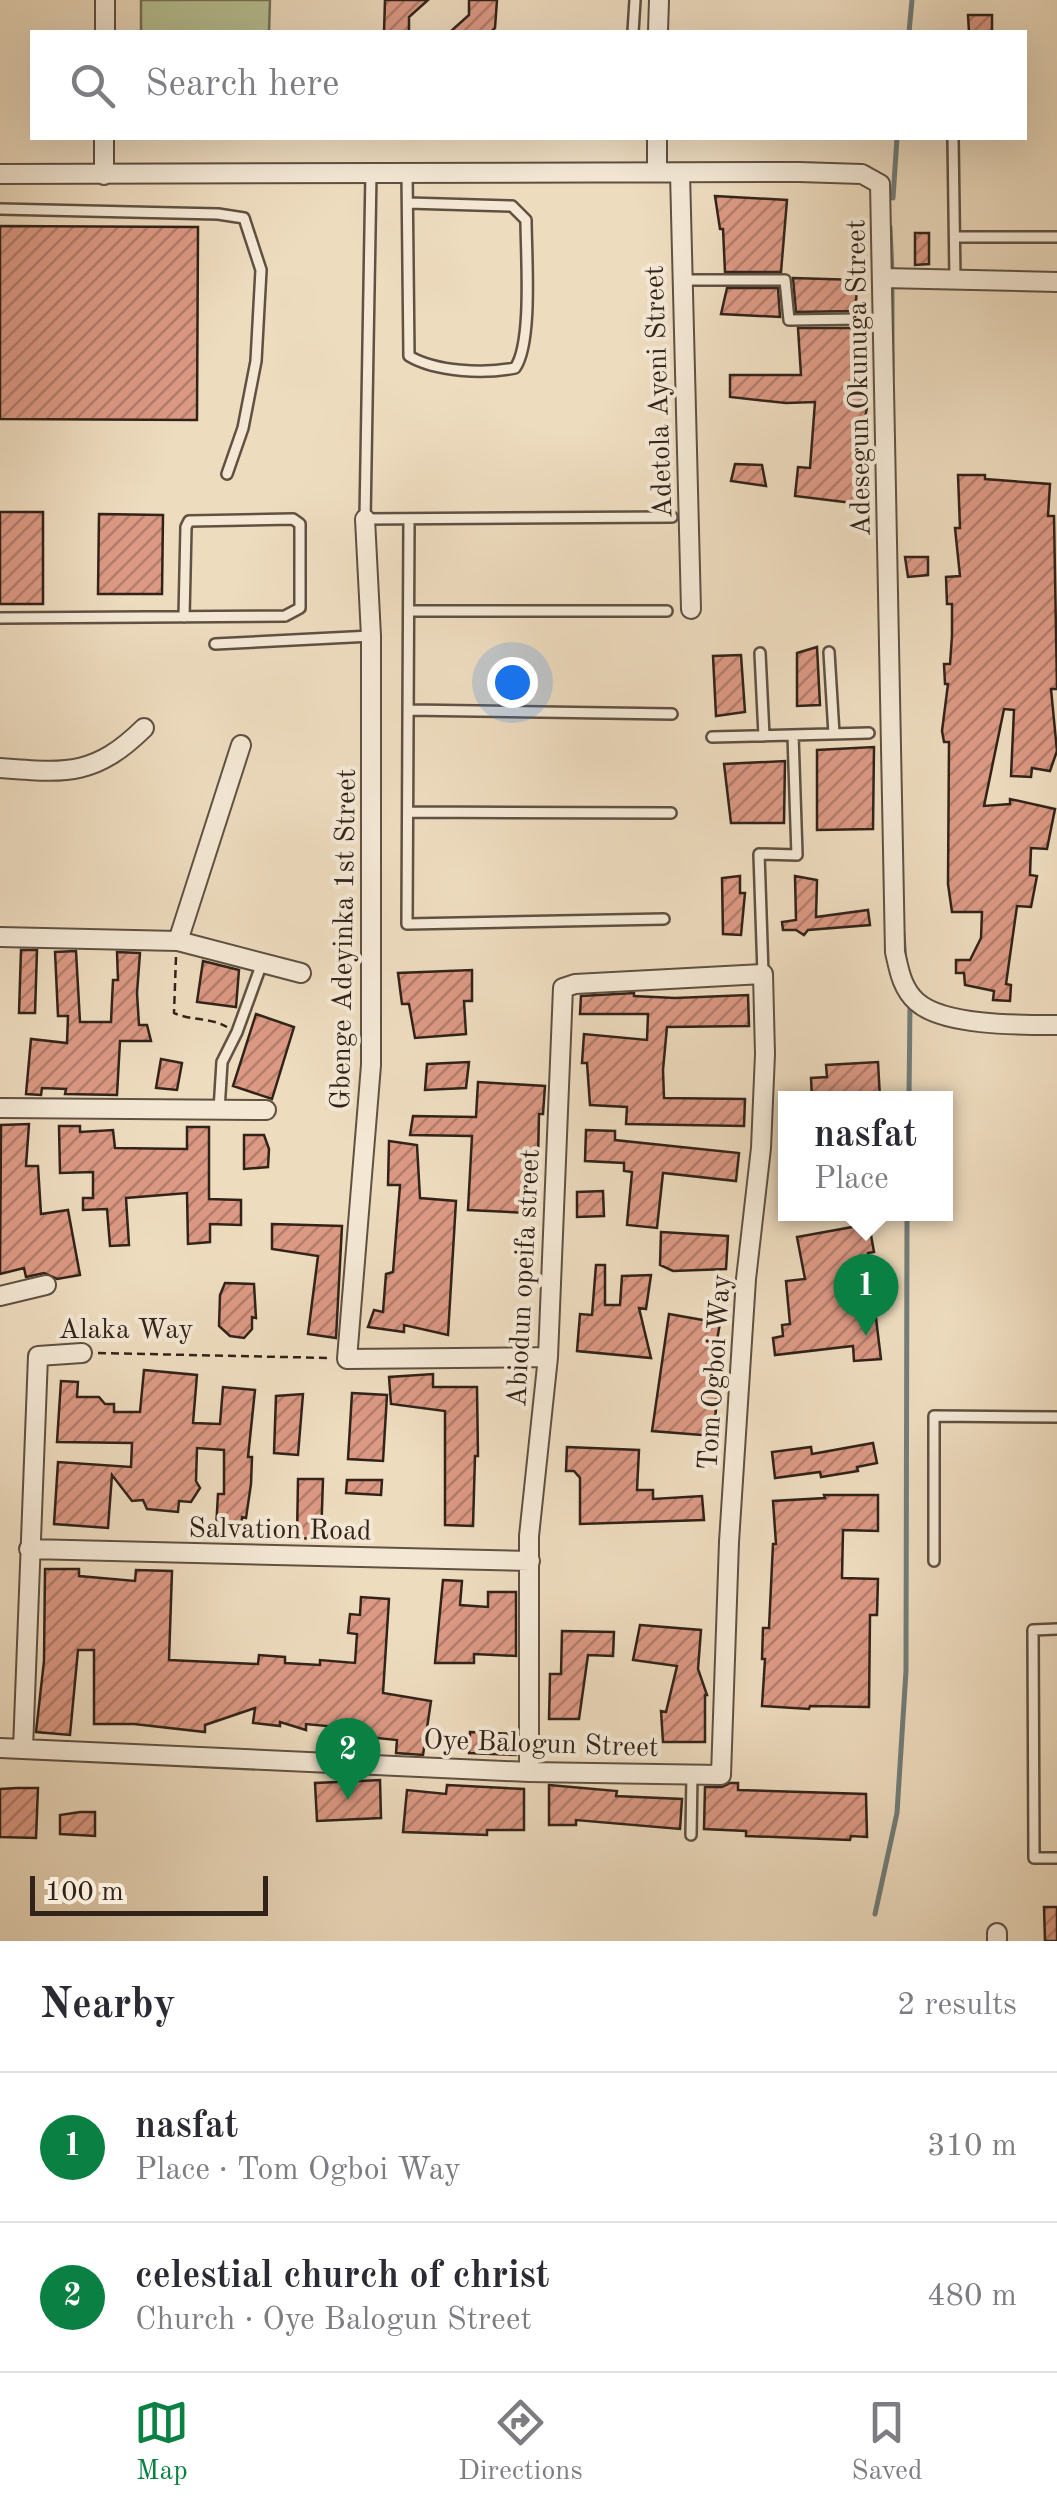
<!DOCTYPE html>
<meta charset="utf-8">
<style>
:root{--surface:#fff;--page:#f2f2f3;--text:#2b2b33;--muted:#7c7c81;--line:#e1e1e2;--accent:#0b8043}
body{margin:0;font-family:"Old Standard TT",serif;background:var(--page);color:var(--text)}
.scale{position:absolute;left:30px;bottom:25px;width:238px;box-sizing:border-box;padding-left:10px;border:5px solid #312319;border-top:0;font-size:28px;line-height:35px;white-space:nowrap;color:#312319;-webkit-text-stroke:8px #f4e8d5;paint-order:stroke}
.you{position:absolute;left:512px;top:682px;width:35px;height:35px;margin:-25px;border:8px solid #fff;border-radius:50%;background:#1a73e8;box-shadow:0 0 0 15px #1a73e833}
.badge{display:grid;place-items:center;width:65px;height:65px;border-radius:50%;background:var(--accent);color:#fff;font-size:32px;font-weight:700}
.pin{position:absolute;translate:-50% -82px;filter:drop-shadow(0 2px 5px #0008)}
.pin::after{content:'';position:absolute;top:52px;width:35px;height:30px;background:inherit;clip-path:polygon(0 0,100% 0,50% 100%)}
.popup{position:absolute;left:778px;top:1091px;width:175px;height:130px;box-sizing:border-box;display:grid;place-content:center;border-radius:0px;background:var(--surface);filter:drop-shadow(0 2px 8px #0005);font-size:32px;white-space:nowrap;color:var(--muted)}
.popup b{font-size:38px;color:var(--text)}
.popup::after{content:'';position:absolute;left:50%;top:100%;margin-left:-20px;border:20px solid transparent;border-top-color:var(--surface)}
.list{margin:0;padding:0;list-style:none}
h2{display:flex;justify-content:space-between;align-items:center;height:130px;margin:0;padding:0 40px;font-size:42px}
h2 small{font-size:32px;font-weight:400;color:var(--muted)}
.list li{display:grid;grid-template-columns:65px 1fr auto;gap:30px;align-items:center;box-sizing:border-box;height:150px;padding:0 40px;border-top:2px solid var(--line)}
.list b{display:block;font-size:38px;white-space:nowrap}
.list p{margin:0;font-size:32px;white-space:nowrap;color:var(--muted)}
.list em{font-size:32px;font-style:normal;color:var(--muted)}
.icon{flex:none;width:55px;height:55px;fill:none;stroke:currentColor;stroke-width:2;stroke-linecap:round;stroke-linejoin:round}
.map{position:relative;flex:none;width:1057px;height:1941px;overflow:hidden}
.search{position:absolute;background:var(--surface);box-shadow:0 10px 40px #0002;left:30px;right:30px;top:30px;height:110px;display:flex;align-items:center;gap:25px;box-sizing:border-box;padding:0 35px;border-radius:0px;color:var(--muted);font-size:38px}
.sheet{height:430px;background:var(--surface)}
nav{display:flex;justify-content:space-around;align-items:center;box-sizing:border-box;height:140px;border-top:2px solid var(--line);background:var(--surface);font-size:28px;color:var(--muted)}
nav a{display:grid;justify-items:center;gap:5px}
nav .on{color:var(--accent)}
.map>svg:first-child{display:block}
.grass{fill:#b7c093;stroke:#747256;stroke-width:2.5}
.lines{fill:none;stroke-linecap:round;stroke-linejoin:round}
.stream{stroke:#717d7a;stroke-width:5}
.building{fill:url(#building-hatch);stroke:#312319;stroke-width:2.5}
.lane-casing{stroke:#605142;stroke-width:14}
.street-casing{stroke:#605142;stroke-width:22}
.path{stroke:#312319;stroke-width:2.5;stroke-dasharray:8 5;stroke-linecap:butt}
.lane{stroke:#f4e8d5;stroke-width:9}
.street{stroke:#f4e8d5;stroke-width:18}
.labels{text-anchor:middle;stroke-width:8;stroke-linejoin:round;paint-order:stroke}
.street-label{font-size:28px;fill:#312319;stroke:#f4e8d5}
</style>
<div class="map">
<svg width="1057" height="1941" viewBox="0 0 1057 1941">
<defs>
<pattern id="building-hatch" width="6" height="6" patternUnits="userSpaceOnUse" patternTransform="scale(2.5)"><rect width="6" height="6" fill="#dc9984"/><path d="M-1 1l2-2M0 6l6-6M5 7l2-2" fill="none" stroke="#b37c6b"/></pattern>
</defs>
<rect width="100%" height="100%" fill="#eedcbf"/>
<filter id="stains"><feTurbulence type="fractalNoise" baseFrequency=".002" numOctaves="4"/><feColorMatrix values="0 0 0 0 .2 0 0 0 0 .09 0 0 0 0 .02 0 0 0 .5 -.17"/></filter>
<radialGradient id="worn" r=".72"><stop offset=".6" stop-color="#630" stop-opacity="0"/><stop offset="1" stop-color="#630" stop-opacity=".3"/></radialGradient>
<path class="grass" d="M 141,0 L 270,0 L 269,32 L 141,32 Z"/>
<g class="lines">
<path class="stream" d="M 909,32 L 912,0
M 893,198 L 897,138
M 890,227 L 892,272
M 892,283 L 892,377
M 903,933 L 905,962
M 909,1098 L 910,1004
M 875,1914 L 897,1813 L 906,1671 L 907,1214"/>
</g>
<path class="building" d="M 385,0 L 428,0 L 409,17 L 409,32 L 384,32 Z
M 469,0 L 497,0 L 495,28 L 491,32 L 450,32 L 469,15 Z
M 968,15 L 992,15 L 992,32 L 969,32 Z
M 715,196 L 787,200 L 781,272 L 725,272 L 723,229 L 720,229 Z
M 0,226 L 198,227 L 197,420 L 0,419 Z
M 915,233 L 929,233 L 929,264 L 915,265 Z
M 793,278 L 858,280 L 855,311 L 796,312 Z
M 727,288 L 778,288 L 780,317 L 721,314 Z
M 798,328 L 856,328 L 855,376 L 866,376 L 867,408 L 854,469 L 865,469 L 861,504 L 795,496 L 798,467 L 810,468 L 815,402 L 786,403 L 730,397 L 730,375 L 801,375 Z
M 735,464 L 762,465 L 766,486 L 731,481 Z
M 958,475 L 985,475 L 985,479 L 1050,484 L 1048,516 L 1054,516 L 1057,689 L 1051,689 L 1057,751 L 1050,771 L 1032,768 L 1031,777 L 1011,776 L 1014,710 L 1004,709 L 984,806 L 1010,804 L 1010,799 L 1055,809 L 1047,849 L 1031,848 L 1030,875 L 1037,876 L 1031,907 L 1017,906 L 1006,984 L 1011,985 L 1010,1001 L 993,1000 L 994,991 L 965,985 L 964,973 L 956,973 L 956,960 L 970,960 L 981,938 L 982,912 L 952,912 L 948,884 L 949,742 L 944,742 L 942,731 L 948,684 L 945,684 L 944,664 L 950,664 L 952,636 L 952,604 L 947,604 L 946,577 L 960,576 L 955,528 L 960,528 Z
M 0,512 L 43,512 L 43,604 L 0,604 Z
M 99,514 L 163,515 L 162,594 L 98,594 Z
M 905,557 L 928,557 L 928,575 L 908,577 Z
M 817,647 L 820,705 L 797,706 L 797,653 Z
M 741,655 L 745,712 L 716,716 L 713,656 Z
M 874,747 L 873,829 L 817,830 L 817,750 Z
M 785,761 L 784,823 L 731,823 L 724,764 Z
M 740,876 L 740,893 L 745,893 L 741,935 L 723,934 L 722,878 Z
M 795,876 L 817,880 L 816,917 L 868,910 L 870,925 L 808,930 L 804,935 L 796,930 L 783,930 L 782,922 L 796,920 Z
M 21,950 L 37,950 L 35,1013 L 19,1013 Z
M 76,951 L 80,1022 L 111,1022 L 113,980 L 118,980 L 117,952 L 140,953 L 137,993 L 139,1025 L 147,1025 L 151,1041 L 120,1041 L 117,1095 L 65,1094 L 66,1089 L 42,1088 L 41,1095 L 26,1094 L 31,1039 L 67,1043 L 68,1016 L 58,1016 L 55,952 Z
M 203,961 L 239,970 L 236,1007 L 197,1002 Z
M 472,970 L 472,1001 L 464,1001 L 466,1034 L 415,1038 L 409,1004 L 402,1004 L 398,973 Z
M 634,993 L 634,996 L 675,998 L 748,995 L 749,1026 L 667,1027 L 663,1070 L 664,1098 L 745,1099 L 744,1126 L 626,1124 L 627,1107 L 590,1105 L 587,1063 L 582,1063 L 584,1034 L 647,1040 L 648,1014 L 580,1014 L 581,996 Z
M 256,1014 L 294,1027 L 272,1099 L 233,1086 Z
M 161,1059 L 182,1063 L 177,1090 L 156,1088 Z
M 469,1062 L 466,1088 L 425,1090 L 427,1064 Z
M 878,1062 L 880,1098 L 812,1098 L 811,1078 L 827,1077 L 826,1065 Z
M 478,1082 L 545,1086 L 543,1114 L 539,1114 L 538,1160 L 534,1160 L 528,1213 L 468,1210 L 472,1136 L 410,1135 L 413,1116 L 476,1117 Z
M 29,1124 L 26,1166 L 38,1166 L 41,1214 L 68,1210 L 80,1275 L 57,1279 L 44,1273 L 26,1277 L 24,1268 L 0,1274 L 1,1125 Z
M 59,1126 L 80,1126 L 80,1132 L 113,1130 L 115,1148 L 187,1149 L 187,1127 L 209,1127 L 209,1199 L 241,1200 L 241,1225 L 210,1224 L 210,1242 L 188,1244 L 187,1193 L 126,1198 L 129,1245 L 110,1246 L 107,1209 L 83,1210 L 83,1198 L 93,1198 L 93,1172 L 60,1173 Z
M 586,1130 L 615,1131 L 615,1140 L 739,1153 L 736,1181 L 663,1173 L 657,1228 L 627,1225 L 632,1172 L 624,1171 L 624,1163 L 585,1161 Z
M 244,1135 L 264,1135 L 269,1149 L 268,1167 L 244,1169 Z
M 389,1141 L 417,1145 L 420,1198 L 456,1201 L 448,1335 L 404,1325 L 404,1332 L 368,1327 L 374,1310 L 383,1312 L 386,1274 L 393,1272 L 400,1185 L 388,1185 Z
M 603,1191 L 604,1216 L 577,1217 L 577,1192 Z
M 272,1224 L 342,1226 L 336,1338 L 308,1334 L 318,1256 L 272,1249 Z
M 869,1224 L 874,1252 L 868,1253 L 881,1359 L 854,1361 L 853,1346 L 775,1355 L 773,1338 L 783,1336 L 782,1325 L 790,1324 L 786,1281 L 805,1279 L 797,1237 Z
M 661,1232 L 728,1236 L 726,1269 L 673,1271 L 660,1265 Z
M 596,1265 L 605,1265 L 605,1305 L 620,1305 L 622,1276 L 651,1275 L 646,1309 L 639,1308 L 651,1358 L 577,1351 L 580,1314 L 592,1315 Z
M 225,1283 L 254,1284 L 256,1318 L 252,1317 L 252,1329 L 244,1338 L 230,1336 L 219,1326 L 220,1295 Z
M 669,1314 L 720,1323 L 714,1358 L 720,1358 L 720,1394 L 717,1394 L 714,1436 L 652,1431 Z
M 144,1370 L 197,1375 L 193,1423 L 220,1424 L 223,1387 L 255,1390 L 248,1457 L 252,1457 L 251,1484 L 246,1518 L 242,1517 L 241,1528 L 216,1529 L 218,1494 L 224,1494 L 224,1450 L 197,1448 L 196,1481 L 200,1488 L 191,1502 L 179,1501 L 178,1512 L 147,1509 L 143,1500 L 132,1501 L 112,1475 L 108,1528 L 54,1524 L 58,1462 L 131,1467 L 132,1443 L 57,1442 L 61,1381 L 78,1382 L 77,1397 L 99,1397 L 105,1404 L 114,1404 L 114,1412 L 140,1412 Z
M 433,1374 L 433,1387 L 477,1387 L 478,1456 L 475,1456 L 473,1526 L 445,1525 L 445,1411 L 391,1404 L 389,1377 Z
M 352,1393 L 387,1395 L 383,1461 L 348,1459 Z
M 303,1394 L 298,1455 L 274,1453 L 276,1396 Z
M 873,1443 L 877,1463 L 857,1467 L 858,1471 L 821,1477 L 820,1472 L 775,1478 L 772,1452 L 811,1447 L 812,1454 Z
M 567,1447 L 639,1450 L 637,1490 L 653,1490 L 653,1499 L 702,1496 L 704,1520 L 580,1524 L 580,1478 L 574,1471 L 566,1471 Z
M 298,1479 L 323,1479 L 321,1539 L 297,1538 Z
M 347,1480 L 382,1480 L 381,1495 L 346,1493 Z
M 824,1495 L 878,1495 L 878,1531 L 843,1530 L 842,1578 L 878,1579 L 877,1615 L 870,1615 L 869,1707 L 810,1706 L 809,1709 L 762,1706 L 765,1659 L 762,1659 L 763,1628 L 769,1628 L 773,1544 L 776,1544 L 773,1501 L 825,1498 Z
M 45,1569 L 79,1569 L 79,1576 L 135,1581 L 136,1570 L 172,1571 L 169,1660 L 258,1664 L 259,1655 L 285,1657 L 285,1663 L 320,1665 L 320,1660 L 355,1663 L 357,1634 L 348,1633 L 350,1614 L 360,1615 L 361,1597 L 389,1599 L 383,1693 L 431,1701 L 423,1755 L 396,1753 L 397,1740 L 347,1735 L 348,1728 L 306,1724 L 306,1730 L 280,1722 L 280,1726 L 253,1723 L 255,1708 L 205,1725 L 205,1732 L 134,1724 L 94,1724 L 94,1650 L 78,1650 L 70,1735 L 36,1732 L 44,1661 Z
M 443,1580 L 462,1581 L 460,1605 L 488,1607 L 488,1592 L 516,1592 L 516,1656 L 474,1654 L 474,1663 L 435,1663 Z
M 640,1625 L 701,1630 L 698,1669 L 707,1695 L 705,1695 L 705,1742 L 663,1742 L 661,1711 L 666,1712 L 677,1666 L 633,1660 Z
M 562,1631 L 614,1632 L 613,1656 L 588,1655 L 579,1719 L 549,1719 L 550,1674 L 561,1674 Z
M 470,1732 L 516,1734 L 516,1755 L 469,1753 Z
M 380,1780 L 381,1818 L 317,1821 L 315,1783 Z
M 730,1783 L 738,1783 L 738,1790 L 866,1794 L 867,1837 L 851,1836 L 850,1840 L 746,1836 L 746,1831 L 704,1829 L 705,1787 L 722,1787 Z
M 447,1785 L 524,1789 L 524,1830 L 487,1830 L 487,1835 L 403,1832 L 407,1790 L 446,1794 Z
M 549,1785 L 617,1791 L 616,1796 L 682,1799 L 680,1829 L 576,1820 L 576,1825 L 549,1825 Z
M 17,1788 L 38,1788 L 36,1838 L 0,1837 L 0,1789 Z
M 80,1812 L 95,1812 L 95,1836 L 60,1834 L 60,1815 Z
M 1044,1907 L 1057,1907 L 1057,1941 L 1045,1941 Z"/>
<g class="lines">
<g class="lane-casing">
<path id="lane" d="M 633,32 L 635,0
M 953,138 L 955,280
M 371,173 L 365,519 L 672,517
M 407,173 L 409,356 C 436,372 484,374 515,368 C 533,343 526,253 526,220 L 512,206 L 408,203
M 0,209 L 218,214 L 244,218 L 261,270 L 256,361 L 243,428 L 227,474
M 955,237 L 1057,237
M 684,280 L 785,280 L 789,320 L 860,319
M 409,520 L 407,924 L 664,919
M 410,611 L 667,611
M 0,618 L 285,616 L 300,608 L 300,524 L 293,519 L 189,521 L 186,527 L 184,617
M 215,644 L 371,636
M 829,652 L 834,734
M 760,653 L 764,736
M 409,710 L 672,714
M 712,737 L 869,733
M 408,812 L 671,813
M 763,974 L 759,854 L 797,855 L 793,735
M 219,1110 L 222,1062 L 237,1032 L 262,963
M 934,1561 L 934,1416 L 1057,1417
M 1057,1629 L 1033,1630 L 1034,1858 L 1057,1858
M 691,1835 L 692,1774"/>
</g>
<g class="street-casing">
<path id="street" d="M 105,32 L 105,0
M 658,32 L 659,0
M 657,172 L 657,138
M 680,173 L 691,609
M 0,174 L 799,172 L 862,174 L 880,184 L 895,952 C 899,970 902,989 917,1002 C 944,1026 1021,1025 1057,1025
M 104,175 L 104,138
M 883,278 L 1057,282
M 365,519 L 371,636 L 371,1065 L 347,1359 L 548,1357
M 0,768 C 66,773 94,777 144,728
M 0,937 L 178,941 L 301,973
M 178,941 L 241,745
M 0,1108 L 266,1110
M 0,1296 L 46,1285
M 29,1549 L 530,1561
M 0,1748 L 529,1772 L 721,1775 L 729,1542 L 746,1279 L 761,1148 L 765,1054 L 763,974 L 575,984 L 563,988 L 548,1357 L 529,1536 L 529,1772
M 23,1749 L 38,1356 L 82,1353
M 997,1933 L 997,1941"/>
</g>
<path class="path" d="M 176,957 L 174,1013 C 192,1021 209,1017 227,1027
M 98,1353 L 330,1358"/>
<use href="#lane" class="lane"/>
<use href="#street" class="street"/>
</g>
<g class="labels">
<g class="street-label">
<text transform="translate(857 378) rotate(-91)" y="10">Adesegun Okunuga Street</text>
<text transform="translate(657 392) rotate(-92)" y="10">Adetola Ayeni Street</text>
<text transform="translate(342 939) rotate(-89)" y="10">Gbenge Adeyinka 1st Street</text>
<text transform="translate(522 1278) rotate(-87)" y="10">Abiodun opeifa street</text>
<text x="126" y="1338">Alaka Way</text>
<text transform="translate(713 1372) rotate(-86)" y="10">Tom Ogboi Way</text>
<text transform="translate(280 1528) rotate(1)" y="10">Salvation Road</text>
<text transform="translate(541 1742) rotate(2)" y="10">Oye Balogun Street</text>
</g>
</g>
<rect width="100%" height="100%" filter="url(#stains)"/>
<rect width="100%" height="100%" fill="url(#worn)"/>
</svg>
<div class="scale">100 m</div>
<div class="you"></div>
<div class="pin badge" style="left:866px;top:1336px">1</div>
<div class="popup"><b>nasfat</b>Place</div>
<div class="pin badge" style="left:348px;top:1800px">2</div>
<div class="search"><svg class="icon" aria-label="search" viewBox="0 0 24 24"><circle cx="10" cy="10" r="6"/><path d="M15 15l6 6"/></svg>Search here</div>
</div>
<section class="sheet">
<h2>Nearby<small>2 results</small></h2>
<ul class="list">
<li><span class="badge">1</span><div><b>nasfat</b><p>Place · Tom Ogboi Way</p></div><em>310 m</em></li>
<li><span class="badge">2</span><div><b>celestial church of christ</b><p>Church · Oye Balogun Street</p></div><em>480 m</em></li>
</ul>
</section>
<nav>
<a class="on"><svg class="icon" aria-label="map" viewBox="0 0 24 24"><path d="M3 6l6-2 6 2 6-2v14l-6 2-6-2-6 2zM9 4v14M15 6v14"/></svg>Map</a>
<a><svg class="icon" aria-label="directions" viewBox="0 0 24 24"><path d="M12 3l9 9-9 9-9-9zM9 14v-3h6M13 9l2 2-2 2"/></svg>Directions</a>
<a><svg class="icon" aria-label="saved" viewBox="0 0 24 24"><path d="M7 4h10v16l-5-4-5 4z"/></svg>Saved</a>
</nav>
